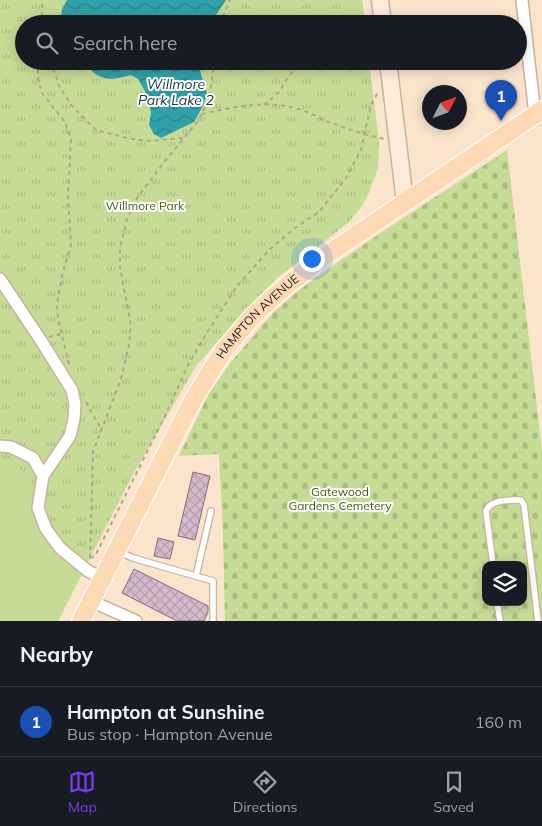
<!DOCTYPE html>
<meta charset="utf-8">
<style>
:root{--surface:#171b24;--page:#242831;--text:#f1f3f6;--muted:#9ea1a6;--line:#363941;--accent:#7c3aed}
body{margin:0;font-family:Mulish,sans-serif;background:var(--page);color:var(--text)}
.controls{position:absolute;right:15px;bottom:15px;display:grid;overflow:hidden;border-radius:10px;box-shadow:0 2px 12px #0003}
.controls button{width:45px;height:45px;display:grid;place-items:center;padding:0;border:0;border-bottom:1px solid var(--line);background:var(--surface);color:var(--text);font:25px sans-serif}
.compass{position:absolute;left:422px;top:85px;width:45px;height:45px;border-radius:50%;background:var(--surface);box-shadow:0 2px 12px #0003;rotate:48deg}
.you{position:absolute;left:311px;top:258px;width:18px;height:18px;margin:-12px;border:4px solid #fff;border-radius:50%;background:#1a73e8;box-shadow:0 0 0 8px #1a73e833}
.badge{display:grid;place-items:center;width:32px;height:32px;border-radius:50%;background:var(--accent);color:#fff;font-size:16px;font-weight:700}
.pin{position:absolute;translate:-50% -41px;filter:drop-shadow(0 1px 2px #0008)}
.pin::after{content:'';position:absolute;top:26px;width:18px;height:15px;background:inherit;clip-path:polygon(0 0,100% 0,50% 100%)}
.list{margin:0;padding:0;list-style:none}
h2{display:flex;justify-content:space-between;align-items:center;height:65px;margin:0;padding:0 20px;font-size:21px}
h2 small{font-size:16px;font-weight:400;color:var(--muted)}
.list li{display:grid;grid-template-columns:32px 1fr auto;gap:15px;align-items:center;box-sizing:border-box;height:70px;padding:0 20px;border-top:1px solid var(--line)}
.list b{display:block;font-size:19px;white-space:nowrap}
.list p{margin:0;font-size:16px;white-space:nowrap;color:var(--muted)}
.list em{font-size:16px;font-style:normal;color:var(--muted)}
.icon{flex:none;width:28px;height:28px;fill:none;stroke:currentColor;stroke-width:2;stroke-linecap:round;stroke-linejoin:round}
.map{position:relative;flex:none;width:542px;height:621px;overflow:hidden}
.search{position:absolute;background:var(--surface);box-shadow:0 2px 12px #0003;left:15px;right:15px;top:15px;height:55px;display:flex;align-items:center;gap:12px;box-sizing:border-box;padding:0 18px;border-radius:28px;color:var(--muted);font-size:19px}
.sheet{height:135px;background:var(--surface)}
nav{display:flex;justify-content:space-around;align-items:center;box-sizing:border-box;height:70px;border-top:1px solid var(--line);background:var(--surface);font-size:14px;color:var(--muted)}
nav a{display:grid;justify-items:center;gap:2px}
nav .on{color:var(--accent)}
.map>svg:first-child{display:block}
.cemetery{fill:url(#cemetery-stones);fill-rule:evenodd}
.park{fill:url(#park-tufts)}
.garden{fill:#c6db95}
.water{fill:url(#water-waves)}
.building{fill:url(#building-cross-hatch);stroke:#866d7e}
.lines{fill:none;stroke-linecap:round;stroke-linejoin:round}
.service-casing{stroke:#c9b39c;stroke-width:8}
.minor-casing{stroke:#c9b39c;stroke-width:14}
.secondary-casing{stroke:#c9b39c;stroke-width:19}
.primary-casing{stroke:#fff;stroke-width:20}
.path{stroke:#b4a28f;stroke-width:2;stroke-dasharray:4 4;stroke-linecap:butt}
.service{stroke:#fff;stroke-width:5.5}
.minor{stroke:#fff;stroke-width:11}
.secondary{stroke:#feecdb;stroke-width:16}
.primary{stroke:#fed9b6;stroke-width:18}
.labels{text-anchor:middle;stroke-width:4;stroke-linejoin:round;paint-order:stroke}
.park-label{font-size:12px;fill:#4c5b19;stroke:#fff}
.street-label{font-size:12px;fill:#2b231a;stroke:#fff}
.water-label{font-size:14px;font-style:italic;fill:#20393a;stroke:#fff}
</style>
<div class="map">
<svg width="542" height="621" viewBox="0 0 542 621">
<defs>
<pattern id="cemetery-stones" width="16" height="16" patternUnits="userSpaceOnUse" patternTransform="scale(1.25)"><rect width="16" height="16" fill="#c6db95"/><path d="M2 7V4a2 2 0 0 1 4 0v3zM10 15v-3a2 2 0 0 1 4 0v3z" fill="#aabc80"/></pattern>
<pattern id="park-tufts" width="24" height="20" patternUnits="userSpaceOnUse" patternTransform="scale(1.25)"><rect width="24" height="20" fill="#c6db95"/><path d="M3 7l-1-3M5 7V3M7 7l1-3M15 17l-1-3M17 17v-4M19 17l1-3" fill="none" stroke="#aabc80"/></pattern>
<pattern id="water-waves" width="16" height="10" patternUnits="userSpaceOnUse" patternTransform="scale(1.25)"><rect width="16" height="10" fill="#30a1a8"/><path d="M0 5q4-4 8 0t8 0" fill="none" stroke="#298388"/></pattern>
<pattern id="building-cross-hatch" width="8" height="8" patternUnits="userSpaceOnUse" patternTransform="scale(1.25)"><rect width="8" height="8" fill="#d4b8cb"/><path d="M0 0l8 8M0 8l8-8" fill="none" stroke="#b69eae"/></pattern>
</defs>
<rect width="100%" height="100%" fill="#fbe4cc"/>
<path class="cemetery" d="M 507,150 L 542,451 L 542,621 L 225,621 L 223,531 L 219,454 L 179,456 L 209,393 L 232,361 L 274,312 L 298,291 L 321,274 L 376,236 ZM 486,565 L 523,565 L 523,602 L 486,602 Z"/>
<path class="park" d="M 0,0 L 362,0 L 365,24 L 24,24 L 24,61 L 369,61 L 379,141 L 379,153 L 378,168 L 369,193 L 362,206 L 349,222 L 277,278 L 259,296 L 196,366 L 131,478 L 58,621 L 0,621 Z"/>
<path class="garden" d="M 0,459 L 9,460 L 28,476 L 33,510 L 40,531 L 56,556 L 70,564 L 79,580 L 58,621 L 0,621 Z"/>
<path class="water" d="M 67,0 L 226,0 L 210,24 L 60,24 L 60,22 L 62,9 Z
M 84,61 L 197,61 L 207,94 L 203,106 L 194,122 L 161,138 L 154,134 L 149,125 L 151,112 L 146,93 L 138,79 L 131,75 C 109,81 98,82 84,61 Z"/>
<path class="building" d="M 193,472 L 210,476 L 195,540 L 178,536 Z
M 158,538 L 174,542 L 170,559 L 154,556 Z
M 134,569 L 208,606 L 208,612 L 204,621 L 177,621 L 122,593 Z"/>
<g class="lines">
<g class="service-casing">
<path id="service" d="M 120,552 L 133,558 L 213,581 L 213,621
M 493,565 L 486,511 C 491,499 510,500 521,500 L 524,505 L 538,621
M 196,576 L 211,511
M 497,602 L 500,621"/>
</g>
<g class="minor-casing">
<path id="minor" d="M 522,0 L 535,115
M 0,279 L 40,339 L 72,390 L 75,404 L 74,419 L 70,436 L 43,476 L 38,508 L 46,529 L 60,548 L 88,571 L 102,578
M 0,446 L 11,447 L 33,458 L 43,476
M 91,601 L 136,621"/>
</g>
<g class="secondary-casing">
<path id="secondary" d="M 380,0 L 383,24
M 388,61 L 405,202"/>
</g>
<g class="primary-casing">
<g id="primary">
<path id="s1" d="M 81,621 L 193,400 L 224,350 L 252,317 L 269,301 L 290,283 L 325,256 L 542,110"/>
</g>
</g>
<path class="path" d="M 41,24 L 43,0
M 220,24 L 230,0
M 38,61 L 38,78 L 42,93 L 65,122 L 71,139 L 68,197 L 71,245 L 62,276 L 57,303 L 58,319 L 69,364
M 51,61 L 59,86 L 72,106 L 96,130 L 127,138 L 147,141 L 184,138
M 264,105 L 279,92 L 288,77 L 302,61
M 202,114 C 233,107 269,99 301,110 C 310,112 318,118 326,121 C 345,128 365,135 385,139
M 49,337 L 61,334
M 86,402 L 101,429
M 90,558 L 95,556 L 165,416 L 187,367 L 206,334 L 237,286 L 270,249 L 295,228 L 319,212 L 346,178 L 361,150 L 371,105 L 378,92
M 90,558 L 93,452 L 121,379 L 129,345 L 131,325 L 120,267 L 120,248 L 127,219 L 137,198 L 165,161 L 198,121 L 209,99 L 213,73 L 213,61"/>
<use href="#service" class="service"/>
<use href="#minor" class="minor"/>
<use href="#secondary" class="secondary"/>
<use href="#primary" class="primary"/>
</g>
<g class="labels">
<g class="park-label">
<text x="145" y="210">Willmore Park</text>
<text x="340" y="496">Gatewood<tspan x="340" dy="14">Gardens Cemetery</tspan></text>
</g>
<g class="street-label">
<text dy="4" stroke="none"><textPath href="#s1" startOffset="354">HAMPTON AVENUE</textPath></text>
</g>
<g class="water-label">
<text x="176" y="89">Willmore<tspan x="176" dy="16">Park Lake 2</tspan></text>
</g>
</g>
</svg>
<div class="controls">
<button><svg class="icon" aria-label="layers" viewBox="0 0 24 24"><path d="M12 4l9 5-9 5-9-5zM3 14l9 5 9-5"/></svg></button>
</div>
<svg class="compass" viewBox="-18 -18 36 36"><path d="M0-13l5 13h-10z" fill="#e53935"/><path d="M0 13l5-13h-10z" fill="#9ea1a6"/></svg>
<div class="you"></div>
<div class="pin badge" style="left:501px;top:121px;background:#1a4fb4">1</div>
<div class="search"><svg class="icon" aria-label="search" viewBox="0 0 24 24"><circle cx="10" cy="10" r="6"/><path d="M15 15l6 6"/></svg>Search here</div>
</div>
<section class="sheet">
<h2>Nearby<small></small></h2>
<ul class="list">
<li><span class="badge" style="background:#1a4fb4">1</span><div><b>Hampton at Sunshine</b><p>Bus stop · Hampton Avenue</p></div><em>160 m</em></li>
</ul>
</section>
<nav>
<a class="on"><svg class="icon" aria-label="map" viewBox="0 0 24 24"><path d="M3 6l6-2 6 2 6-2v14l-6 2-6-2-6 2zM9 4v14M15 6v14"/></svg>Map</a>
<a><svg class="icon" aria-label="directions" viewBox="0 0 24 24"><path d="M12 3l9 9-9 9-9-9zM9 14v-3h6M13 9l2 2-2 2"/></svg>Directions</a>
<a><svg class="icon" aria-label="saved" viewBox="0 0 24 24"><path d="M7 4h10v16l-5-4-5 4z"/></svg>Saved</a>
</nav>
